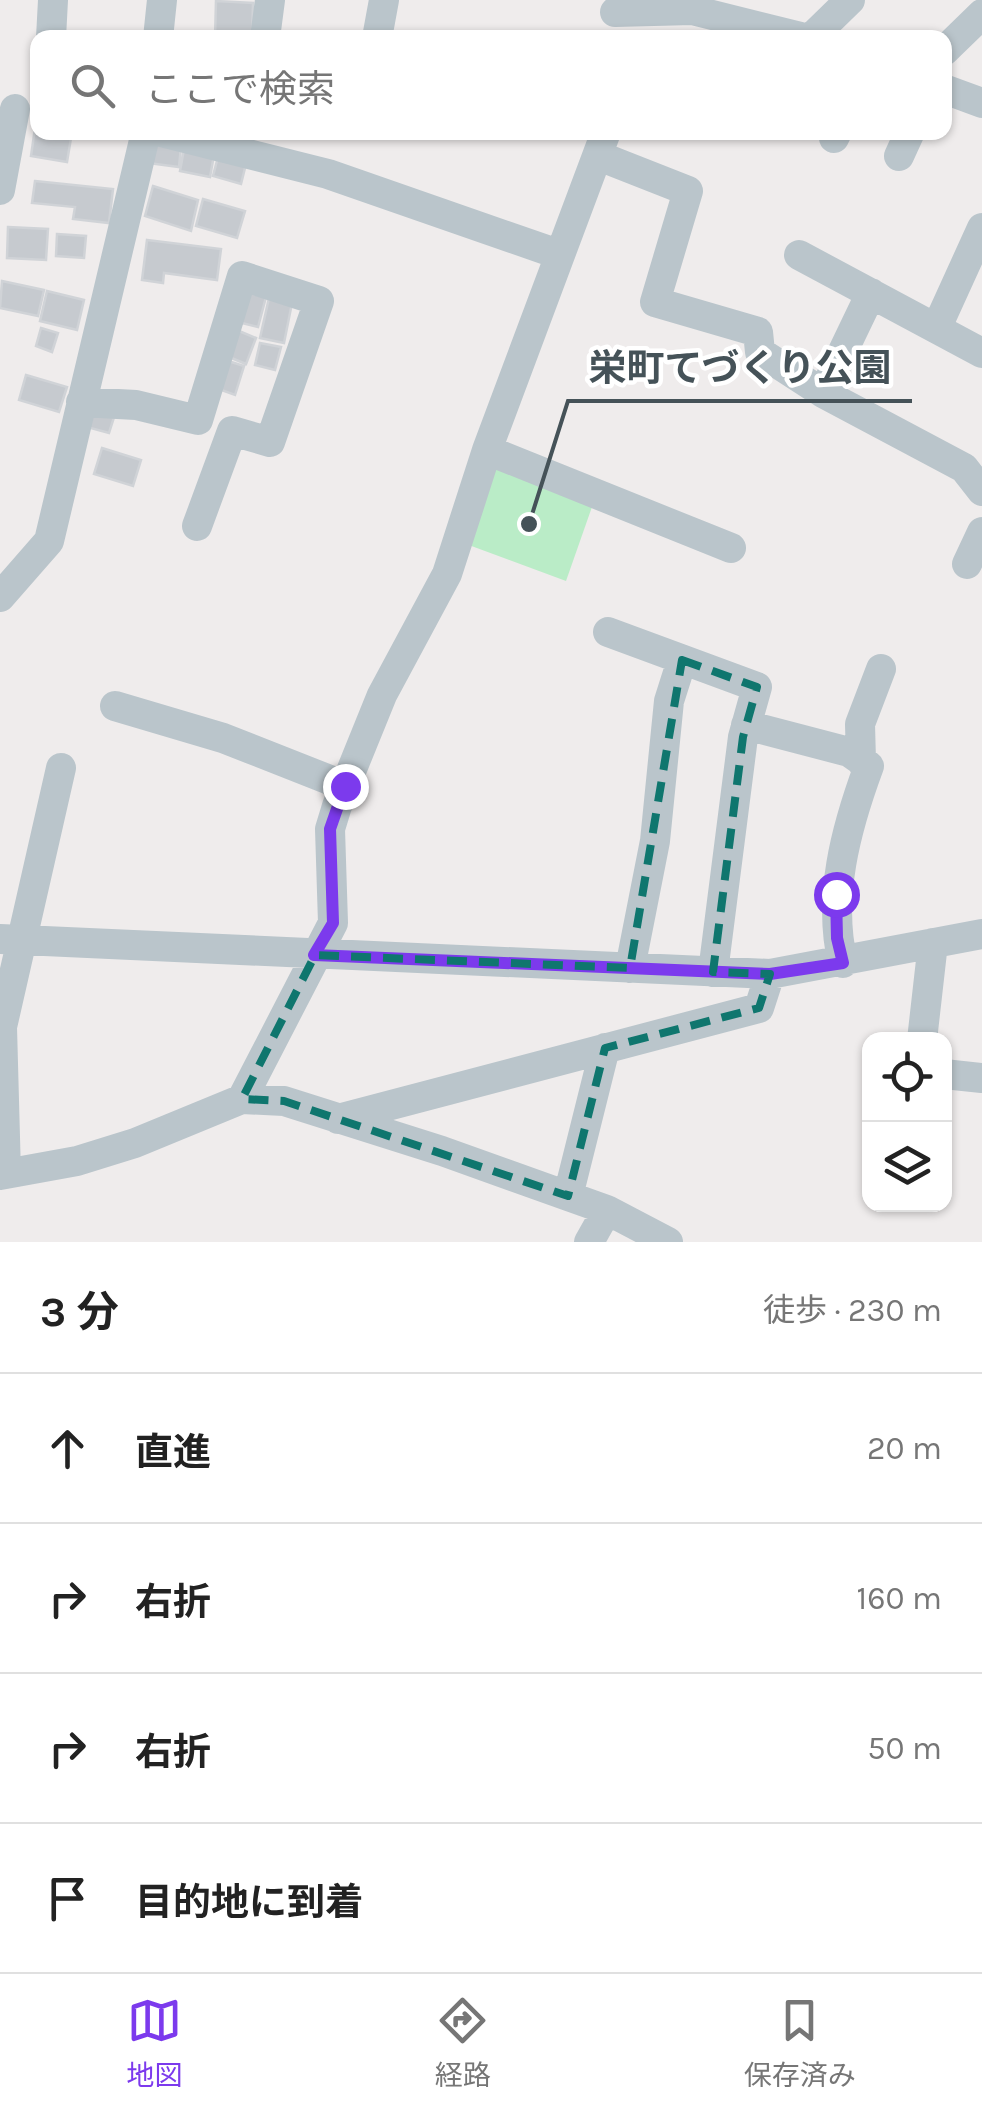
<!DOCTYPE html>
<html lang="ja">
<meta charset="utf-8">
<style>
:root{--surface:#fff;--page:#f2f2f2;--text:#222;--muted:#767676;--line:#e0e0e0;--accent:#7c3aed}
body{margin:0;font-family:Karla,"Noto Sans JP",sans-serif;background:var(--page);color:var(--text)}
.controls{position:absolute;right:30px;bottom:30px;display:grid;overflow:hidden;border-radius:20px;box-shadow:0 2px 8px #0004}
.controls button{width:90px;height:90px;display:grid;place-items:center;padding:0;border:0;border-bottom:2px solid var(--line);background:var(--surface);color:var(--text);font:50px sans-serif}
.stop{position:absolute;width:30px;height:30px;margin:-22px;border:8px solid #7c3aed;border-radius:50%;background:#fff}
.stop.end{background:#7c3aed;border-color:#fff;box-shadow:0 2px 10px #0008}
.list{margin:0;padding:0;list-style:none}
h2{display:flex;justify-content:space-between;align-items:center;height:130px;margin:0;padding:0 40px;font-size:42px}
h2 small{font-size:32px;font-weight:400;color:var(--muted)}
.list li{display:grid;grid-template-columns:65px 1fr auto;gap:30px;align-items:center;box-sizing:border-box;height:150px;padding:0 40px;border-top:2px solid var(--line)}
.list b{display:block;font-size:38px;white-space:nowrap}
.list em{font-size:32px;font-style:normal;color:var(--muted)}
.icon{flex:none;width:55px;height:55px;fill:none;stroke:currentColor;stroke-width:2;stroke-linecap:round;stroke-linejoin:round}
.map{position:relative;flex:none;width:982px;height:1242px;overflow:hidden}
.search{position:absolute;background:var(--surface);box-shadow:0 2px 8px #0004;left:30px;right:30px;top:30px;height:110px;display:flex;align-items:center;gap:25px;box-sizing:border-box;padding:0 35px;border-radius:20px;color:var(--muted);font-size:38px}
.sheet{height:730px;background:var(--surface)}
nav{display:flex;justify-content:space-around;align-items:center;box-sizing:border-box;height:140px;border-top:2px solid var(--line);background:var(--surface);font-size:28px;color:var(--muted)}
nav a{display:grid;justify-items:center;gap:5px}
nav .on{color:var(--accent)}
.map>svg:first-child{display:block}
.green{fill:#baecc7}
.building{fill:#c6cacf;stroke:#d0d3d7;stroke-width:2.5}
.lines{fill:none;stroke-linecap:round;stroke-linejoin:round}
.minor{stroke:#bac5cb;stroke-width:30}
.route{stroke:#7c3aed;stroke-width:12}
.marked{fill:none;stroke:#0f766e;stroke-width:8;stroke-dasharray:20 12;stroke-linejoin:round}
.leader{fill:none;stroke:#455258;stroke-width:4}
.callout-dot{fill:#455258;stroke:#fff;stroke-width:4}
.callout-label{font-size:38px;text-anchor:middle;font-weight:bold;fill:#455258;stroke:#fff;stroke-width:9;stroke-linejoin:round;paint-order:stroke}
</style>
<div class="map">
<svg width="982" height="1242" viewBox="0 0 982 1242">
<rect width="100%" height="100%" fill="#efecec"/>
<path class="green" d="M 500,466 L 593,504 L 566,581 L 466,544 L 490,471 Z"/>
<path class="building" d="M 216,1 L 253,3 L 252,38 L 215,38 Z
M 36,121 L 38,132 L 72,132 L 67,162 L 31,156 Z
M 150,142 L 181,146 L 179,167 L 148,163 Z
M 184,149 L 214,155 L 210,177 L 180,171 Z
M 218,157 L 246,164 L 241,184 L 213,176 Z
M 35,181 L 113,189 L 109,223 L 73,219 L 75,207 L 32,203 Z
M 153,186 L 198,200 L 191,231 L 145,216 Z
M 203,199 L 245,211 L 237,238 L 196,226 Z
M 8,227 L 48,229 L 46,260 L 7,258 Z
M 57,234 L 86,236 L 84,258 L 56,256 Z
M 147,240 L 221,249 L 217,280 L 164,273 L 163,283 L 142,280 Z
M 2,281 L 44,290 L 38,316 L 0,308 Z
M 47,291 L 84,300 L 77,330 L 40,321 Z
M 241,291 L 266,297 L 258,327 L 234,321 Z
M 269,298 L 292,303 L 284,343 L 260,338 Z
M 41,328 L 58,333 L 52,352 L 36,346 Z
M 239,331 L 256,338 L 246,364 L 229,357 Z
M 260,343 L 281,347 L 275,370 L 255,365 Z
M 222,359 L 244,366 L 235,395 L 213,387 Z
M 26,375 L 67,387 L 59,412 L 19,400 Z
M 89,407 L 115,414 L 109,433 L 83,426 Z
M 102,448 L 141,460 L 133,486 L 94,474 Z"/>
<g class="lines">
<path class="minor" d="M 615,12 L 692,10 L 805,38
M 51,38 L 53,0
M 158,38 L 162,0
M 265,38 L 270,0
M 377,38 L 384,0
M 811,38 L 850,0
M 944,51 L 982,14
M 944,89 L 982,103
M 161,132 L 328,174 L 558,254
M 834,138 L 837,132
M 599,156 L 688,191 L 655,302 L 758,332 L 760,352 L 823,393 L 964,468 L 982,491
M 899,156 L 910,132
M 0,190 L 15,109
M 799,255 L 982,353
M 937,327 L 982,228
M 823,393 L 871,293
M 81,402 L 136,405 L 198,420 L 242,276 L 319,301 L 270,442 L 232,431 L 197,526
M 487,450 L 731,548
M 967,564 L 982,532
M 0,597 L 49,541 L 146,132
M 608,632 L 757,687 L 743,737 L 713,972
M 115,706 L 223,738 L 345,786
M 746,725 L 849,752 L 869,766 C 846,828 827,898 843,963
M 861,761 L 860,724 L 881,669
M 0,939 L 770,974 L 982,934
M 630,968 L 655,841 L 669,701 L 682,660
M 922,1040 L 933,943
M 944,1074 L 982,1078
M 242,1099 L 333,923 L 330,829 L 337,806 L 382,695 L 447,574 L 487,450 L 606,132
M 338,1119 L 759,1008 L 770,974
M 6,1174 L 2,1027 L 61,768
M 0,1175 L 77,1161 L 135,1143 L 242,1099 L 284,1101 L 442,1151 L 607,1210 L 668,1242
M 568,1196 L 605,1048
M 589,1242 L 607,1210"/>
</g>
<g class="lines">
<path class="route" d="M 345,786 L 330,829 L 333,923 L 314,955 L 770,974 L 843,963 L 837,938 L 836,894"/>
</g>
<path class="marked" d="M 682,660 L 757,687 L 743,737 L 713,972 L 770,974 L 759,1008 L 605,1048 L 568,1196 L 284,1101 L 242,1099 L 315,955 L 630,968 Z"/>
<path class="leader" d="M529 524L568 401H912"/>
<circle class="callout-dot" cx="529" cy="524" r="10"/>
<g class="callout-label">
<text x="740" y="381">栄町てづくり公園</text>
</g>
</svg>
<div class="controls">
<button><svg class="icon" aria-label="locate" viewBox="0 0 24 24"><circle cx="12" cy="12" r="6"/><path d="M12 2v4M12 18v4M2 12h4M18 12h4"/></svg></button>
<button><svg class="icon" aria-label="layers" viewBox="0 0 24 24"><path d="M12 4l9 5-9 5-9-5zM3 14l9 5 9-5"/></svg></button>
</div>
<div class="stop" style="left:836px;top:894px"></div>
<div class="stop end" style="left:345px;top:786px"></div>
<div class="search"><svg class="icon" aria-label="search" viewBox="0 0 24 24"><circle cx="10" cy="10" r="6"/><path d="M15 15l6 6"/></svg>ここで検索</div>
</div>
<section class="sheet">
<h2>3 分<small>徒歩 · 230 m</small></h2>
<ul class="list">
<li><svg class="icon" aria-label="ahead" viewBox="0 0 24 24"><path d="M12 20V5M6 11l6-6 6 6"/></svg><div><b>直進</b></div><em>20 m</em></li>
<li><svg class="icon" aria-label="right" viewBox="0 0 24 24"><path d="M7 20v-9h11M14 6l5 5-5 5"/></svg><div><b>右折</b></div><em>160 m</em></li>
<li><svg class="icon" aria-label="right" viewBox="0 0 24 24"><path d="M7 20v-9h11M14 6l5 5-5 5"/></svg><div><b>右折</b></div><em>50 m</em></li>
<li><svg class="icon" aria-label="arrive" viewBox="0 0 24 24"><path d="M6 21V4h12l-3 4 3 4H6"/></svg><div><b>目的地に到着</b></div></li>
</ul>
</section>
<nav>
<a class="on"><svg class="icon" aria-label="map" viewBox="0 0 24 24"><path d="M3 6l6-2 6 2 6-2v14l-6 2-6-2-6 2zM9 4v14M15 6v14"/></svg>地図</a>
<a><svg class="icon" aria-label="directions" viewBox="0 0 24 24"><path d="M12 3l9 9-9 9-9-9zM9 14v-3h6M13 9l2 2-2 2"/></svg>経路</a>
<a><svg class="icon" aria-label="saved" viewBox="0 0 24 24"><path d="M7 4h10v16l-5-4-5 4z"/></svg>保存済み</a>
</nav>
